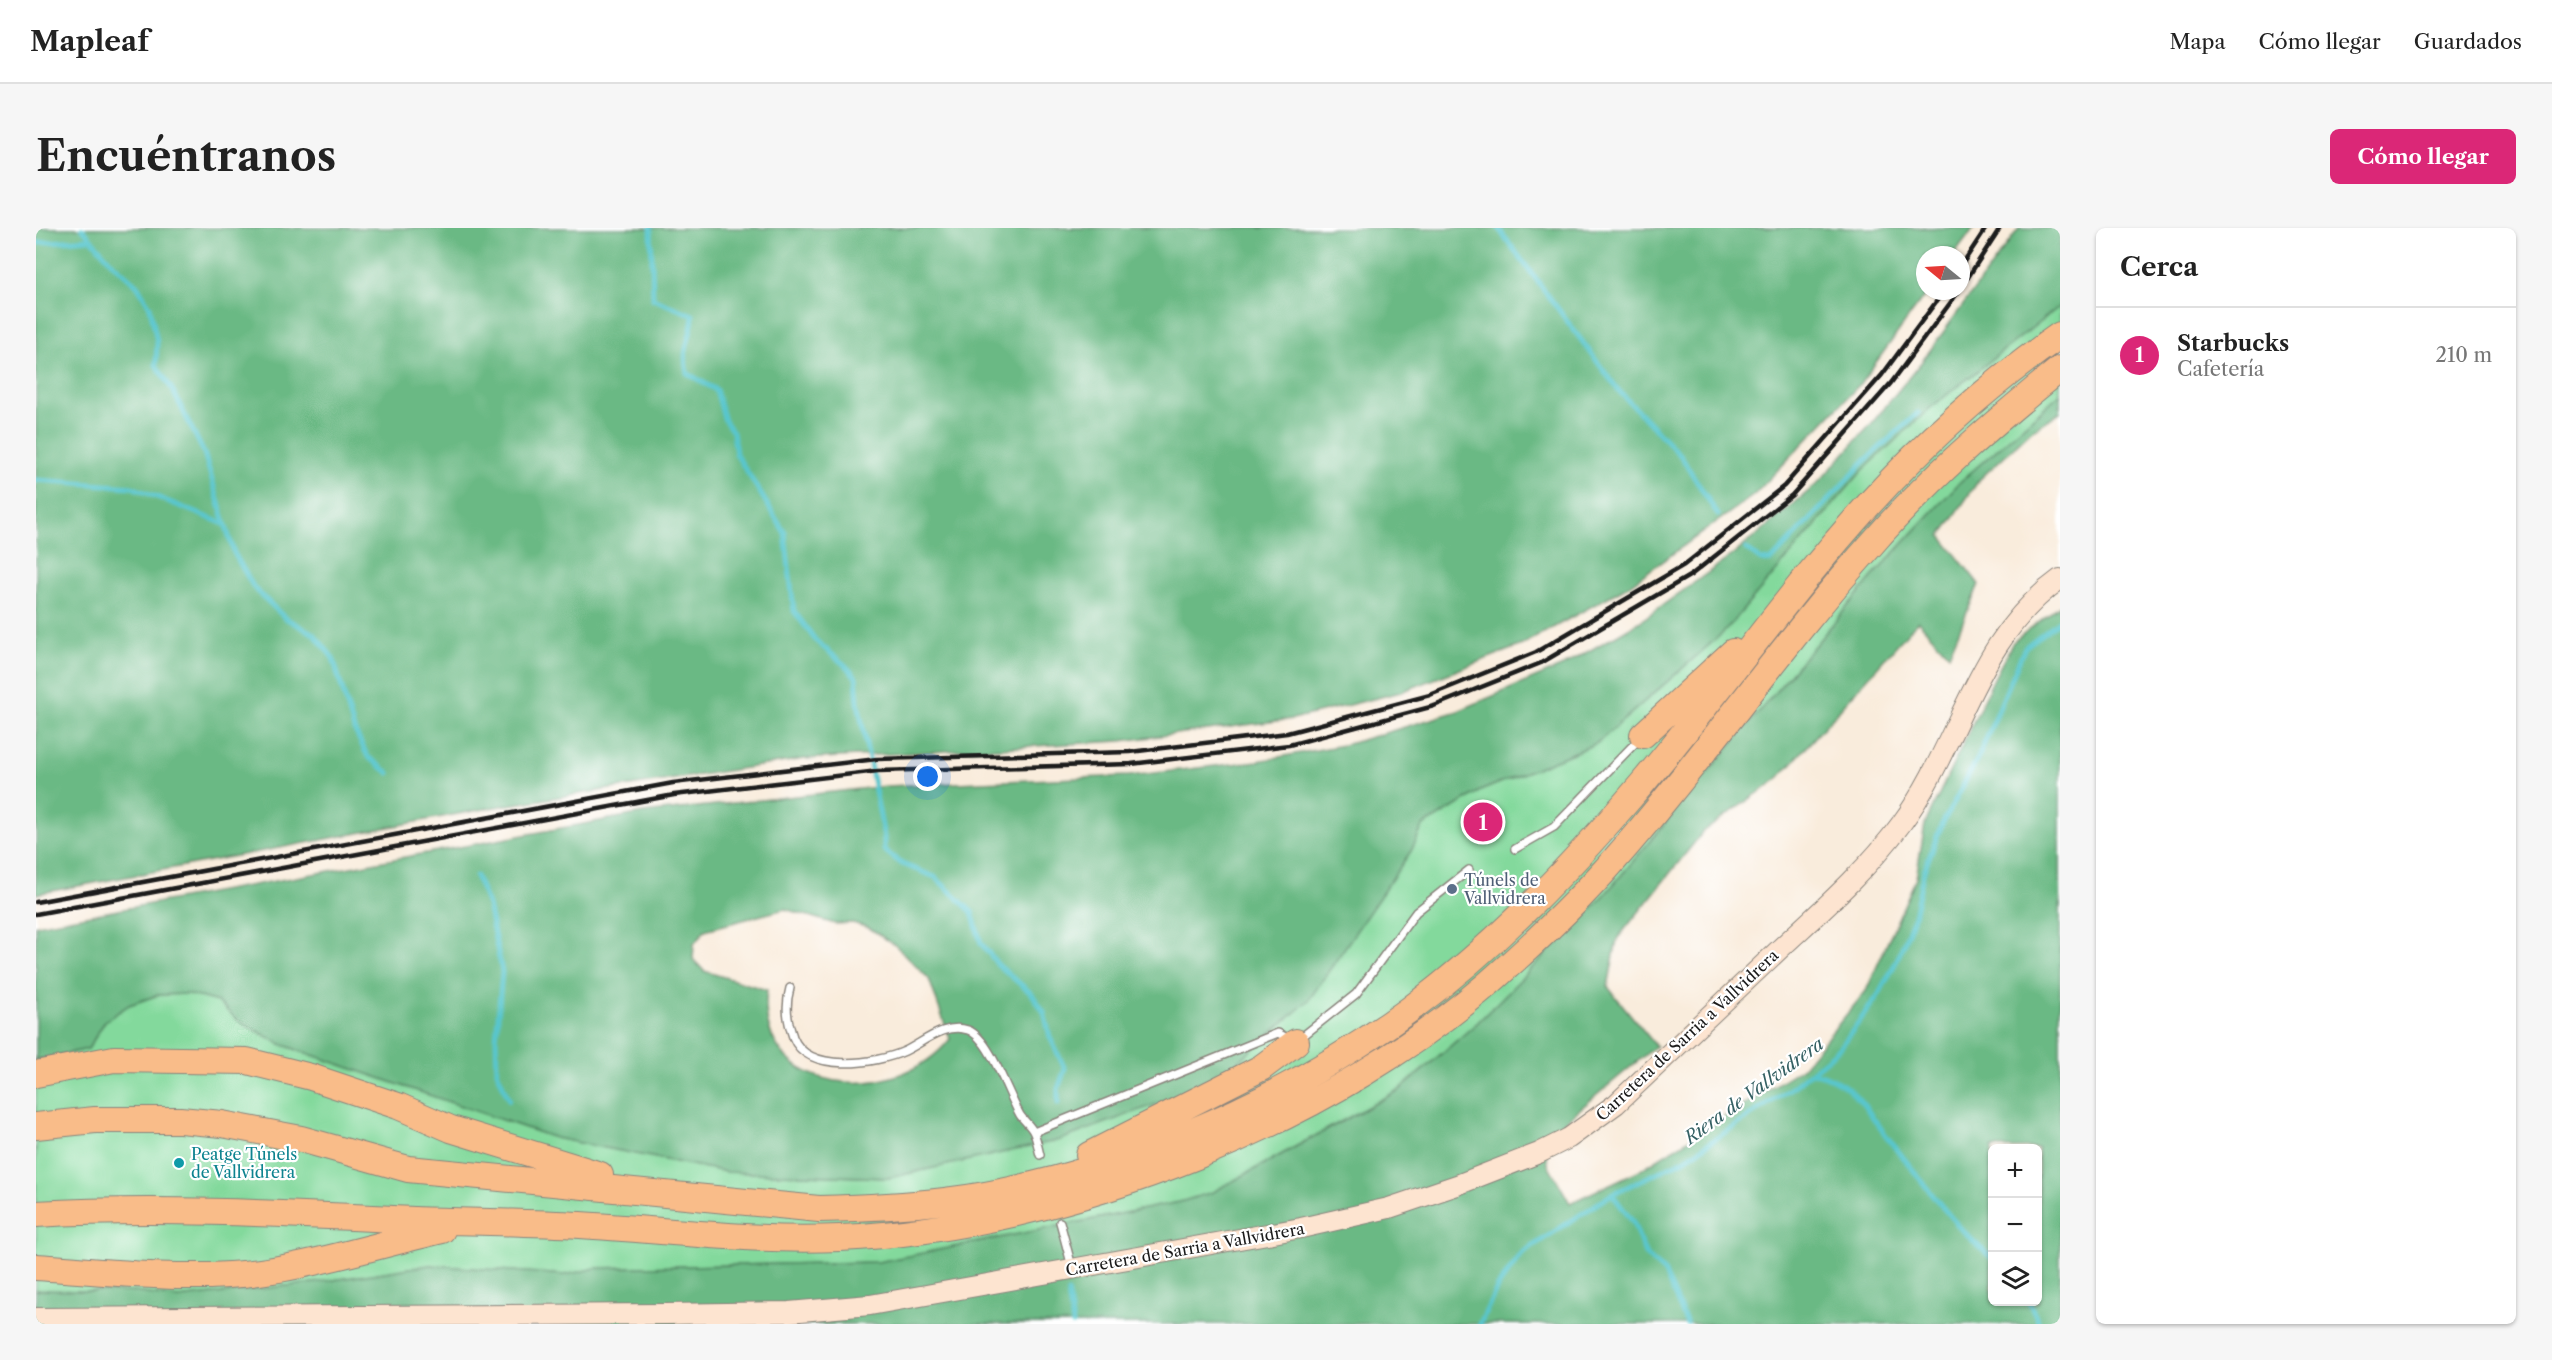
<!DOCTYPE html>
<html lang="es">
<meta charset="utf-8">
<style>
:root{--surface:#fff;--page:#f6f6f6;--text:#222;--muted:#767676;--line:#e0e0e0;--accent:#db2777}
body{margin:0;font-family:"Libre Caslon Text",serif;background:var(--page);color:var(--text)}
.controls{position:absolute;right:18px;bottom:18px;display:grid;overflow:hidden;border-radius:9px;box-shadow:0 2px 4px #0004}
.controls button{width:54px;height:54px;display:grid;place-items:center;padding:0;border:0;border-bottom:2px solid var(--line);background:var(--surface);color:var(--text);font:30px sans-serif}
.compass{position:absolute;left:1880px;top:18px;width:54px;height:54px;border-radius:50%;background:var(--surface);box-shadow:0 2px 4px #0004;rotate:288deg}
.you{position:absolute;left:892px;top:549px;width:21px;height:21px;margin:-15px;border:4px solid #fff;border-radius:50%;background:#1a73e8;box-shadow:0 0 0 9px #1a73e833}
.badge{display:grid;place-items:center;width:39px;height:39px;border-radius:50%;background:var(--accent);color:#fff;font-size:20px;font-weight:700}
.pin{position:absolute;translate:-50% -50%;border:3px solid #fff;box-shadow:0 2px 6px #0006}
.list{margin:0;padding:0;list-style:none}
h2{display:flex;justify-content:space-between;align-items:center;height:78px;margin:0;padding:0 24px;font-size:26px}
h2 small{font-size:20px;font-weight:400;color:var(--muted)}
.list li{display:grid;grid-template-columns:39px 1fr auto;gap:18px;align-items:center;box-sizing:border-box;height:96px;padding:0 24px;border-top:2px solid var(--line)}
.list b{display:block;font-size:22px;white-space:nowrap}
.list p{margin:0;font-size:20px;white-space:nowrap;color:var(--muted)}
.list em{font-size:20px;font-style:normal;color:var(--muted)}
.icon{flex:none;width:33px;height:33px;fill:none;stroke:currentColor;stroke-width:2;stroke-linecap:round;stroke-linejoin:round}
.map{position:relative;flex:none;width:2024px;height:1096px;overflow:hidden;border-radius:9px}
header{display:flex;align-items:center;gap:36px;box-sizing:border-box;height:84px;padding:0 30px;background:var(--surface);border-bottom:2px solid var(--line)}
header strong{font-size:28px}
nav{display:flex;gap:33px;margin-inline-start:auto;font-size:21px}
.intro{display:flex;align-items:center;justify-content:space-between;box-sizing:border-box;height:144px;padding:0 36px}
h1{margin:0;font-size:42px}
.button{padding:15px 27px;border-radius:9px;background:var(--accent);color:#fff;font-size:21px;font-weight:700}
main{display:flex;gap:36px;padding:0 36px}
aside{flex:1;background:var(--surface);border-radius:9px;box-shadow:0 2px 4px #0004}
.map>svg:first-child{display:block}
.green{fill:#83d99c;stroke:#507a5c;stroke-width:1.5}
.forest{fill:#6ab984;stroke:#436a50;stroke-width:1.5;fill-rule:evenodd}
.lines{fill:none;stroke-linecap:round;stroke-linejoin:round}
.stream{stroke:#59c6ce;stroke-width:5}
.lane-casing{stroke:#8a847c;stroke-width:10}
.secondary-casing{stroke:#8a847c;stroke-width:22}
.highway-casing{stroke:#8a847c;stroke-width:28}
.lane{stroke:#fff;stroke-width:7}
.secondary{stroke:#fde4d0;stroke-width:20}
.highway{stroke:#f9bc89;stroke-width:26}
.rail{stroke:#1c1c1c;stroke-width:4.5}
.service-dot{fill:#5c6f8a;stroke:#fff;stroke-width:2}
.culture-dot{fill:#0f9aa8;stroke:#fff;stroke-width:2}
.labels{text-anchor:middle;stroke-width:4.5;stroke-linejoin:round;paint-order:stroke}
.service-label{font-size:16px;fill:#4e5e75;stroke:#fff;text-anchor:start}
.street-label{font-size:16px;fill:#1c1c1c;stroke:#fff}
.culture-label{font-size:16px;fill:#0d838f;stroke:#fff;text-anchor:start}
.water-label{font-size:18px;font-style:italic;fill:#346063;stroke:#fff}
</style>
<header>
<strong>Mapleaf</strong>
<nav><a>Mapa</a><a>Cómo llegar</a><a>Guardados</a></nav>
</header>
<div class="intro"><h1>Encuéntranos</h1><a class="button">Cómo llegar</a></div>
<main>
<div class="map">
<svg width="2024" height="1096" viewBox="0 0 2024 1096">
<rect width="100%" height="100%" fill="#fff"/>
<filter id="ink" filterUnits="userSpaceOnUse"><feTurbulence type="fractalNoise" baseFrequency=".0167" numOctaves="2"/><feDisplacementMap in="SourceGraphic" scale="12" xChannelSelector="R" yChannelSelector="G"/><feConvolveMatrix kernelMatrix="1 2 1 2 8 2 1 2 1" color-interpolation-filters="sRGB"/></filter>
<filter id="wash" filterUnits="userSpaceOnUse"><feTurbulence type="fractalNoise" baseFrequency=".008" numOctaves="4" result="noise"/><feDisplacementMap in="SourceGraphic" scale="24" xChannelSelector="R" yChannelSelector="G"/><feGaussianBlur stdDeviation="1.35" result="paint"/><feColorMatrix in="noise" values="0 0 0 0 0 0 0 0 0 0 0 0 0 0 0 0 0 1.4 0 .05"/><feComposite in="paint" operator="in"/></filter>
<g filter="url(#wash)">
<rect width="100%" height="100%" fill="#f9ecdc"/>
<path class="green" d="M 2024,78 L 2024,166 L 1925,253 L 1838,347 L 1567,669 L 1441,795 L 1364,861 L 1177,964 L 1144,974 L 842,1034 L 560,1040 L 529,1047 L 394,1037 L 278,1055 L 142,1070 L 98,1064 L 0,1062 L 0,832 L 52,821 L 69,793 L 93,777 L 122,767 L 152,766 L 182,774 L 204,794 L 247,817 L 519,910 L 691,944 L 852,950 L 1024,912 L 1375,623 L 1387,598 L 1444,563 L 1561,515 L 1689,403 L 1825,244 L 1893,181 Z"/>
<path class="forest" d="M 0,0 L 1938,0 L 1918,27 L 1889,27 L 1889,63 L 1892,63 L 1825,155 L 1718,267 L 1592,358 L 1486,417 L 1365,464 L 1257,491 L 1085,513 L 768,531 L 459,579 L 0,666 Z
M 1983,0 L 2024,0 L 2024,78 L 1893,181 L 1825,244 L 1689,403 L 1561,515 L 1444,563 L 1387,598 L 1375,623 L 1273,772 L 1179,854 L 1024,912 L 852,950 L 691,944 L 519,910 L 247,817 L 204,794 L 182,774 L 152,766 L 122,767 L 93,777 L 69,793 L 52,821 L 0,832 L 0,697 L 607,585 L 850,558 L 1093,548 L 1222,533 L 1312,516 L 1422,483 L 1527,438 L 1603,394 L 1698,326 L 1781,256 L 1836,195 L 1887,132 ZM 749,681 L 799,696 L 817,695 L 833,700 L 860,718 L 893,751 L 914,811 C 860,880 717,869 731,762 L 668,743 L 657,731 L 658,716 L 669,702 Z
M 2024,166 L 2024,184 L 1994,204 L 1943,252 L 1905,308 L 1943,356 L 1913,427 L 1882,393 L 1742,551 L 1667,604 L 1581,711 L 1572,759 L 1620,818 L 1509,910 L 1512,936 L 1534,975 L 1606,941 L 1766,840 L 1830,763 L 1880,650 L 1889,596 L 1958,450 L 1977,414 L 2024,377 L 2024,1096 L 0,1096 L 0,1062 L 98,1064 L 142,1070 L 278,1055 L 394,1037 L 529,1047 L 560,1040 L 842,1034 L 1144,974 L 1177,964 L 1364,862 L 1441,795 L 1567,669 L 1838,347 L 1925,253 ZM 1956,920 L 2002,920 L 2002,1074 L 1956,1074 Z"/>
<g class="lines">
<path class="stream" d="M 46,0 L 75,34 L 101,57 L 114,79 L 121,114 L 120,137 L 137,163 L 168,225 L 198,325 L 218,360 L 249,390 L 278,406 L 297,430 L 318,501 L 332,529 L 353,545
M 615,0 L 617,71 L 657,87 C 656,112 645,117 651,145 L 680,162 L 689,193 L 697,204 L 700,226 L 749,305 L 758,383 L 780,413 L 809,437 L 820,449 L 822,474 L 848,609 L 848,622 L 866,636 L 899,649 L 936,684 L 945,715 L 962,737 L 996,766 L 1008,784 L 1014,809 L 1029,841 L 1022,861 L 1022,875
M 1462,0 L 1583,163 L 1644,227 L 1682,287
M 0,15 L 54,11
M 0,252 L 96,259 L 188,296
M 1710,321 L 1725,332 L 1735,333 L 1831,231 L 1882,185
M 440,648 L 452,677 L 466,744 L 460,811 L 461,843 L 473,872
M 1776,844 C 1820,854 1830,883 1856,915 C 1888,955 1917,998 1956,1030
M 1576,966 L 1597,994 L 1609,1026 L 1629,1045 L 1651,1096
M 1032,1065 L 1037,1096
M 1993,1074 L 2004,1096
M 1444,1096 L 1461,1060 L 1486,1025 L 1576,966 L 1648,932 L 1758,858 L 1804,820 L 1843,766 L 1861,732 L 1877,692 L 1888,643 L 1905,598 L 1943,528 L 1989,419 L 2024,392"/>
</g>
</g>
<g filter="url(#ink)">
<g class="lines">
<g class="lane-casing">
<path id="lane" d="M 1479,621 L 1518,599 L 1603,511
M 754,760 C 749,778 751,792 757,809 C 771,846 840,836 869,823 C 888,814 909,794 932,802 C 954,810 972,866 984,887 C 988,893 995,898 998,905 C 1001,912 1002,920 1004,927
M 1263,811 L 1320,766 L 1380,684 L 1433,642
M 998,904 L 1242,805 L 1253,811
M 1024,994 L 1036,1039"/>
</g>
<g class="secondary-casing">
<path id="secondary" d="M 0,1090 L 631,1086 L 753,1084 L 834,1077 L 1265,1000 L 1353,980 L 1421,957 L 1503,925 L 1533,910 L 1580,876 C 1636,823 1692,770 1748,717 C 1789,679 1832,641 1865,596 C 1925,515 1938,412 2024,351"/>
</g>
<g class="highway-casing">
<path id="highway" d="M 1607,507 L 1697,424
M 0,846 L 78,831 L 211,833 L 275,849 L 362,878 L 415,901 L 564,947
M 0,898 L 59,892 L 144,892 L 186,896 L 265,911 L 372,941 L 783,981 C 825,980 867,978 909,973 C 1066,954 1246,875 1373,782 C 1460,718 1535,639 1605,557 C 1684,464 1753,364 1835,274 C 1891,212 1955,155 2024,107
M 1053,927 L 1225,840 L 1260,814
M 0,986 C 126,979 252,986 378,992 C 433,994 489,994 544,997 C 630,1002 717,1014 804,1010 C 1031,1000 1303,893 1471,739 C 1509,705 1547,668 1580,630 C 1669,529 1745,418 1834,318 C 1891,252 1956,196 2024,141
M 0,1039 C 78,1044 159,1055 237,1042 C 294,1033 349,1015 406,1002"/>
</g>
<use href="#lane" class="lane"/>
<use href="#secondary" class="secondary"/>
<use href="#highway" class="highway"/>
<path class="rail" d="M 1925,38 L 1950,0
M 1925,60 L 1964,0
M 0,674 L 637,555 L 841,531 L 1094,524 L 1251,505 L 1394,467 L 1500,424 L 1648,337 L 1748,258 L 1846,147 L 1908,63
M 0,686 L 638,567 L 842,543 L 1095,536 L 1253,517 L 1398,478 L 1505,435 L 1655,347 L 1756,267 L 1855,155 L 1923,63"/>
</g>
</g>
<circle class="service-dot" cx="1416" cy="661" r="6"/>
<circle class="culture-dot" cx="143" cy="935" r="6"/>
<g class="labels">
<g class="service-label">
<text x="1428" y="658">Túnels de<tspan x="1428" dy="18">Vallvidrera</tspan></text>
</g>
<g class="street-label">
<text transform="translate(1651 807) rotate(-43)" y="6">Carretera de Sarria a Vallvidrera</text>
<text transform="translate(1149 1021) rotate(-10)" y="6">Carretera de Sarria a Vallvidrera</text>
</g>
<g class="culture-label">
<text x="155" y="932">Peatge Túnels<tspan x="155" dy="18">de Vallvidrera</tspan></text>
</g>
<g class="water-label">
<text transform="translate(1718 863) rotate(-36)" y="6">Riera de Vallvidrera</text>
</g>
</g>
</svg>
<div class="controls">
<button>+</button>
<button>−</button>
<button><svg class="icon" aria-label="layers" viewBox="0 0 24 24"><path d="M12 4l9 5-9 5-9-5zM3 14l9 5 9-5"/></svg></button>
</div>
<svg class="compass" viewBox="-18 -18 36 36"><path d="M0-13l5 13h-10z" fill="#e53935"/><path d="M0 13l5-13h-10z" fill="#767676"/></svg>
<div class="you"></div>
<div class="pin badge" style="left:1447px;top:594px">1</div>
</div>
<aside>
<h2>Cerca<small></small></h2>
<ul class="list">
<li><span class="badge">1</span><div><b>Starbucks</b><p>Cafetería</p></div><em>210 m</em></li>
</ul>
</aside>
</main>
